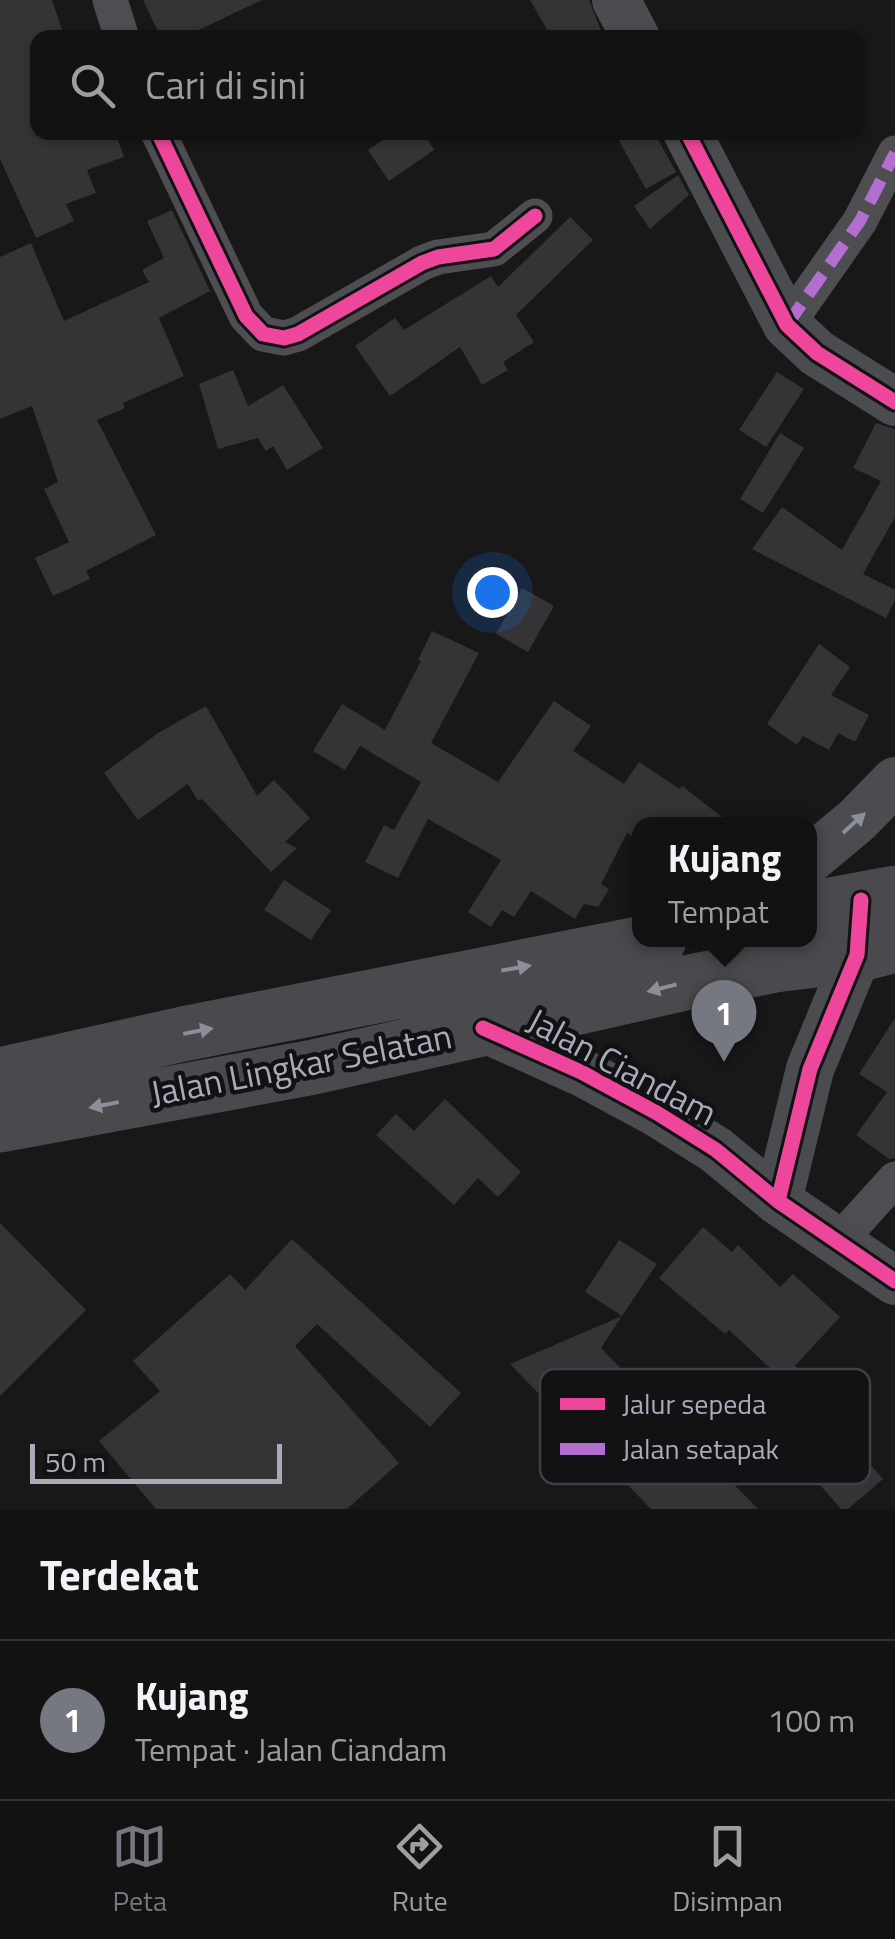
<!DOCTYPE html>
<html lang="id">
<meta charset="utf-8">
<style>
:root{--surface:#121212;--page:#1f2020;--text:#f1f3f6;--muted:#9c9e9f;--line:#313232;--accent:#767881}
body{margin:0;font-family:"Titillium Web",sans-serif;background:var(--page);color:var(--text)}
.scale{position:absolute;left:30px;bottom:25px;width:252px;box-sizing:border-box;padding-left:10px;border:5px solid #a8abb9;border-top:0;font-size:28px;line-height:35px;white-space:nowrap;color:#a8abb9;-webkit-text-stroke:8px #121214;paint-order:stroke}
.you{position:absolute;left:492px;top:592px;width:35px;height:35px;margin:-25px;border:8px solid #fff;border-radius:50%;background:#1a73e8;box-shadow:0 0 0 15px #1a73e833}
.badge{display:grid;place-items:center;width:65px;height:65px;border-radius:50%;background:var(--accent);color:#fff;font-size:32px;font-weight:700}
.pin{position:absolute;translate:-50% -82px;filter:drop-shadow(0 2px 5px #0008)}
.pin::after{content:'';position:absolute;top:52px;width:35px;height:30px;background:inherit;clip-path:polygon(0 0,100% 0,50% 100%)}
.popup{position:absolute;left:632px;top:817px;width:185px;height:130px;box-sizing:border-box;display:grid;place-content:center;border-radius:20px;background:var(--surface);filter:drop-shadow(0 2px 8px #0005);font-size:32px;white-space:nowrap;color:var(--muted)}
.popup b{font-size:38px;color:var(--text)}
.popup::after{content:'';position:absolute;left:50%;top:100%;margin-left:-20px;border:20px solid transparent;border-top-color:var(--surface)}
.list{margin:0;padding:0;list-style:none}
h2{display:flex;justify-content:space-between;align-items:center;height:130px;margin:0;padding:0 40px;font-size:42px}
h2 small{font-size:32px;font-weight:400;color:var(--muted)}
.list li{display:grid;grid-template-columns:65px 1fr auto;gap:30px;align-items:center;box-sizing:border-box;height:160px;padding:0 40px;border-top:2px solid var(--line)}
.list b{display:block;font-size:38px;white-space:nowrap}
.list p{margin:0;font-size:32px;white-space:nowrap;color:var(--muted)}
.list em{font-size:32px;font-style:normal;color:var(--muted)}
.icon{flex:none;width:55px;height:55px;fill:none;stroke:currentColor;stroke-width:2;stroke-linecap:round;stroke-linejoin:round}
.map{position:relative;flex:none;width:895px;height:1509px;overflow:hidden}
.search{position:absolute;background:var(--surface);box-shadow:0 2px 8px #0004;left:30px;right:30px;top:30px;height:110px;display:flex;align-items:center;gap:25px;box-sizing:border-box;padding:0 35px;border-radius:20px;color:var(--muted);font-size:38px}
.sheet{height:290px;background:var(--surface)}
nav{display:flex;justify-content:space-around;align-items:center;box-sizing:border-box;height:140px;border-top:2px solid var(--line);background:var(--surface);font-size:28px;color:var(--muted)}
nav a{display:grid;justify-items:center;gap:5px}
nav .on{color:var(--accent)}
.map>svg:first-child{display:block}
.building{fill:#343436}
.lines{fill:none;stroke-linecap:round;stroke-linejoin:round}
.street{stroke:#4d4d52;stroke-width:35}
.secondary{stroke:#4b4c50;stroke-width:48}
.primary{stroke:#4a4a4e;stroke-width:55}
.quiet{stroke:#b36fd0;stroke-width:12;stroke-dasharray:25 12;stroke-linecap:butt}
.cycleway-casing{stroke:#121214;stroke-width:21}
.cycleway{stroke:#ed469a;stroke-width:15}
.oneway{fill:#8c8e9a}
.oneway2{fill:#8c8e99}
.labels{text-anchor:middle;stroke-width:9;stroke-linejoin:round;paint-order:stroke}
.street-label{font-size:35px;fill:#a8abb9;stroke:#121214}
.key{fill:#121214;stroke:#3f4046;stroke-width:2.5}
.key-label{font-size:28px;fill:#a8abb9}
</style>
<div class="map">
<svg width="895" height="1509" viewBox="0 0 895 1509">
<rect width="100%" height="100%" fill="#181818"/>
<path class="building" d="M 0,0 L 52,0 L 65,38 L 38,38 L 38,132 L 115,132 L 124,157 L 87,170 L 96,193 L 66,204 L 74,221 L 36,238 L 0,159 Z
M 143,0 L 262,0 L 182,38 L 161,38 Z
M 530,0 L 589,0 L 602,33 L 594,38 L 552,38 Z
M 395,132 L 423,132 L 434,150 L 389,181 L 368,150 Z
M 614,132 L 654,132 L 676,172 L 646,189 Z
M 678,175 L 689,195 L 650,229 L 634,206 Z
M 172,210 L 210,291 L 159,318 L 184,376 L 123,403 L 125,408 L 97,420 L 156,535 L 86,571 L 90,579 L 53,596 L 35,558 L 69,542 L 44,489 L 58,482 L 32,406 L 0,419 L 0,257 L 31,243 L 64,321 L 149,282 L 142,270 L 164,258 L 147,221 Z
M 570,217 L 593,240 L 516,315 L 534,342 L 503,362 L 508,370 L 482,385 L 460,347 L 390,396 L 355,346 L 395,318 L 404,330 L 491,276 L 498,287 Z
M 233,370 L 248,406 L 283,385 L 323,448 L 287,470 L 273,446 L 266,451 L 258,438 L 218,449 L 199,384 Z
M 777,372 L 804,389 L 766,447 L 739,430 Z
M 876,423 L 895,429 L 895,517 L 863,574 L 895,590 L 895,600 L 886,618 L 752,549 L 782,507 L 842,550 L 881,481 L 853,468 Z
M 780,433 L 804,448 L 763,513 L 740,499 Z
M 522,588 L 554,606 L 528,652 L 496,634 Z
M 432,631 L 479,653 L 431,743 L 498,782 L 554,701 L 591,726 L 573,751 L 624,784 L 639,762 L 680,789 L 682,786 L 731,824 L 639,824 L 635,838 L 627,833 L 601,884 L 609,889 L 598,907 L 584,904 L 575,919 L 531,891 L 514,917 L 502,910 L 491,927 L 468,912 L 501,860 L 428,819 L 398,878 L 365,862 L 384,825 L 394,830 L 421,782 L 360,746 L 345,770 L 313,751 L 342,704 L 385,730 L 421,661 L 418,660 Z
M 819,644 L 850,667 L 831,695 L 869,715 L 855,742 L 838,733 L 829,750 L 803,736 L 797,745 L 767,724 Z
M 206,706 L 257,796 L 274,780 L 310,818 L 285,842 L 297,848 L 271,872 L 202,799 L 198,801 L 188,784 L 138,820 L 104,773 L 158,733 Z
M 284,880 L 331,910 L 311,940 L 264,910 Z
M 895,1018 L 895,1158 L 889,1159 L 856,1135 L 887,1092 L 859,1074 Z
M 445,1099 L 521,1172 L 498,1197 L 478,1178 L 454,1205 L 376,1135 L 396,1114 L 414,1131 Z
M 0,1223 L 86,1310 L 0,1396 Z
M 703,1227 L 732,1252 L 738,1245 L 780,1287 L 793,1274 L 840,1317 L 795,1366 L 836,1401 L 825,1413 L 883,1479 L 848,1509 L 841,1509 L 791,1452 L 784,1460 L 730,1414 L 770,1368 L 729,1330 L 725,1334 L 659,1278 Z
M 292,1239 L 461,1393 L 430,1427 L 317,1324 L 295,1346 L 399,1463 L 347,1509 L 156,1509 L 99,1441 L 160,1391 L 133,1361 L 230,1274 L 245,1290 Z
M 619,1240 L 657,1264 L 622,1316 L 585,1292 Z
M 622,1316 L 601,1348 L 758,1509 L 651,1509 L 510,1364 Z"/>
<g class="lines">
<path class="street" d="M 110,0 L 122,38
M 158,132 L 246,316 L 263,334 L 284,338 L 298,334 L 422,263 L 438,257 L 494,249 L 535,216
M 787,325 L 860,221 L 895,153
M 838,1242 L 895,1179"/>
<path class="secondary" d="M 616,0 L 636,38
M 687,132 L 787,325 L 817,353 L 895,402
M 809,860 L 857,820 L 895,781
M 483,1028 L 581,1072 L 657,1113 L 716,1150 L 778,1201 L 895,1281
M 778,1201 L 810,1069 L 857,955 L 859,923"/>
<path class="primary" d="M 809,909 L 895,893
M 0,1075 L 183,1034 L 659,940
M 0,1125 L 314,1067 L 685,983 L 775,965 L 857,955 L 895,945"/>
<path class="quiet" d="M 787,325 L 860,221 L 895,153"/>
<g class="cycleway-casing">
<path id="cycleway" d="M 158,132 L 246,316 L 263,334 L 284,338 L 298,334 L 422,263 L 438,257 L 494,249 L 535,216
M 687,132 L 787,325 L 817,353 L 895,402
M 483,1028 L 581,1072 L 657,1113 L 716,1150 L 778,1201 L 895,1281
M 778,1201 L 810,1069 L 857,955 L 861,900"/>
</g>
<use href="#cycleway" class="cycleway"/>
</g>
<defs><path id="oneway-solid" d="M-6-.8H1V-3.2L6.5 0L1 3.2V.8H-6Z" transform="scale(2.5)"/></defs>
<use class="oneway" href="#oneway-solid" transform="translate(854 823) rotate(-42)"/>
<g class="oneway2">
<use href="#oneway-solid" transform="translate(516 968) rotate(-10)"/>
<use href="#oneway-solid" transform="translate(662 988) rotate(166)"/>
<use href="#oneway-solid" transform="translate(198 1031) rotate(-11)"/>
<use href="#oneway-solid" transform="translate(104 1105) rotate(169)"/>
</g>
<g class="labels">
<g class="street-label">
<text transform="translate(301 1065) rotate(-11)" y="12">Jalan Lingkar Selatan</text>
<text transform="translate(622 1067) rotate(28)" y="12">Jalan Ciandam</text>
</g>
</g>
<rect x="540" y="1369" width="330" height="115" rx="15" class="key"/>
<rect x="560" y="1398" width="45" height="12" fill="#ed469a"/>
<rect x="560" y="1443" width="45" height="12" fill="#b36fd0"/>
<g class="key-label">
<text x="622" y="1414">Jalur sepeda</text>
<text x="622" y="1459">Jalan setapak</text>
</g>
</svg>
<div class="scale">50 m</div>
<div class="you"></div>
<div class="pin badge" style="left:724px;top:1062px">1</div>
<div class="popup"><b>Kujang</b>Tempat</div>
<div class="search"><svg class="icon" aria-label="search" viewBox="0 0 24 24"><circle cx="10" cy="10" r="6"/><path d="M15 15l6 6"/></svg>Cari di sini</div>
</div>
<section class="sheet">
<h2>Terdekat<small></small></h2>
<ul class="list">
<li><span class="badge">1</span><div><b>Kujang</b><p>Tempat · Jalan Ciandam</p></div><em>100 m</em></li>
</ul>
</section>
<nav>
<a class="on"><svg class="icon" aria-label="map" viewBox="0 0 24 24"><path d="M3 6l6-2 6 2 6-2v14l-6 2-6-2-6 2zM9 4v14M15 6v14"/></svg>Peta</a>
<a><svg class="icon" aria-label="directions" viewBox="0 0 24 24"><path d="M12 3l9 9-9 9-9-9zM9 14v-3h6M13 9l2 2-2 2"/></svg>Rute</a>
<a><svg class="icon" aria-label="saved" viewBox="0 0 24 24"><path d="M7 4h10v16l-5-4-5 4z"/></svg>Disimpan</a>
</nav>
